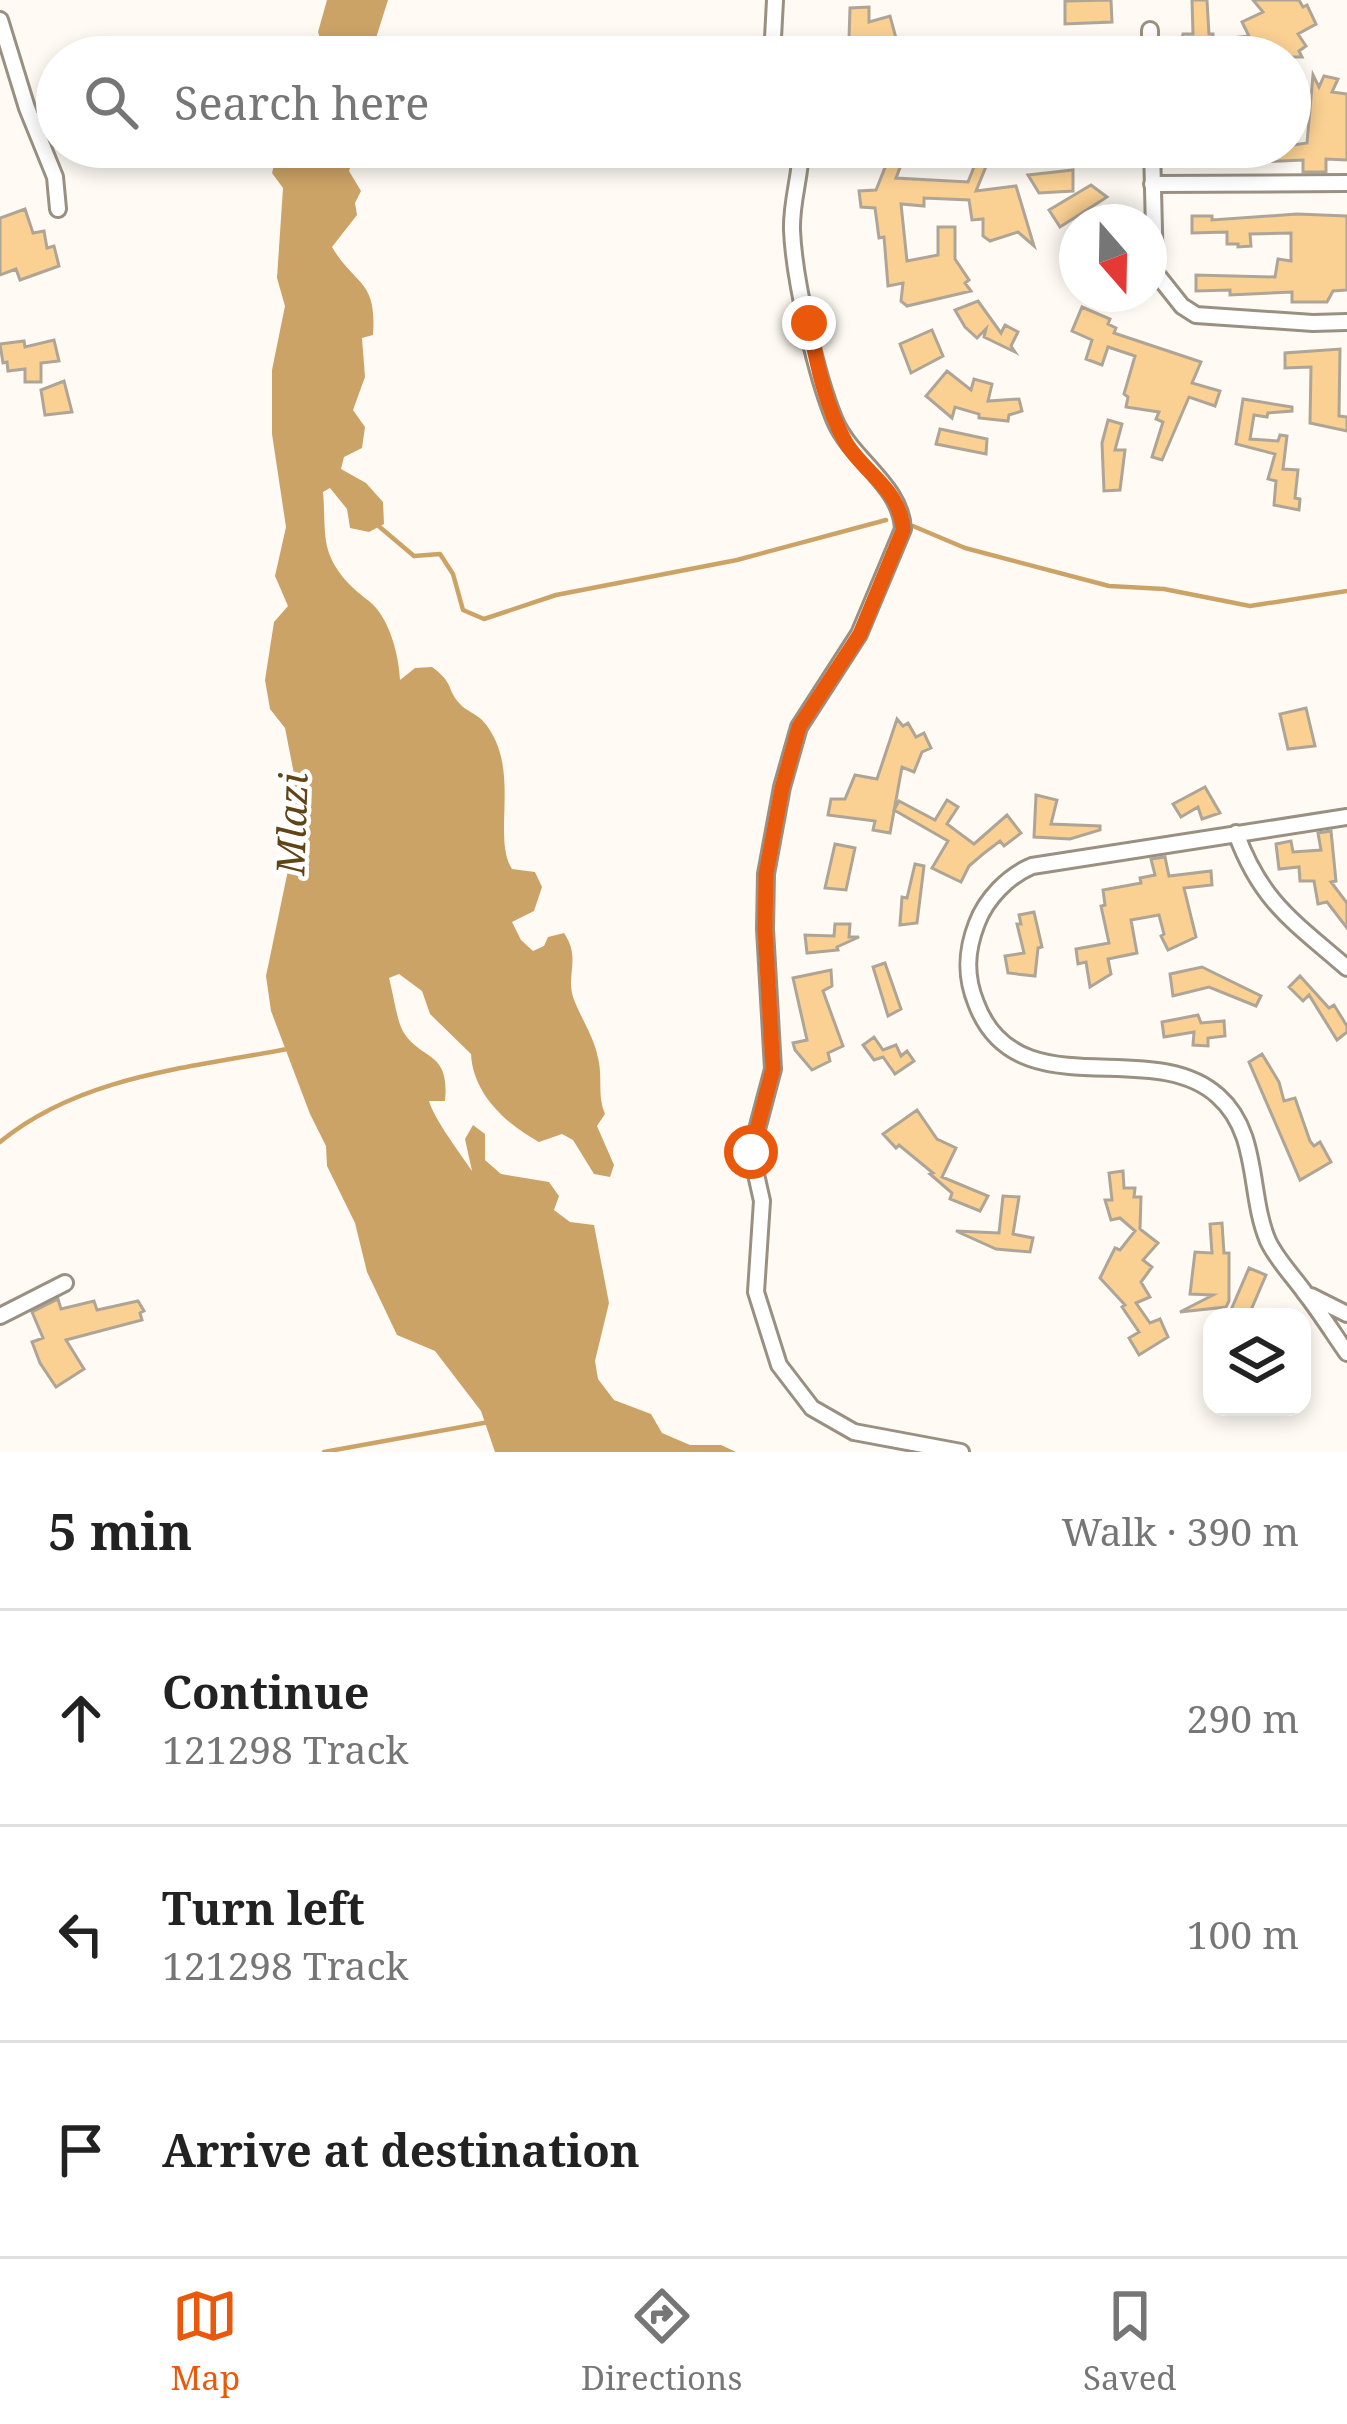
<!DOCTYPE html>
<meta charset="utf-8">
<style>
:root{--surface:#fff;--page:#f2f2f2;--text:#222;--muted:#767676;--line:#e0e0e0;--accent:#ea580c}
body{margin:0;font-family:"Noto Serif",serif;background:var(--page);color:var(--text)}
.controls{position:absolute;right:36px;bottom:36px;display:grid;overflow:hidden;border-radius:24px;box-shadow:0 6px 18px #0003}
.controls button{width:108px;height:108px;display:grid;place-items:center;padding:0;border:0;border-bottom:3px solid var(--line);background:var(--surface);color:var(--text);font:60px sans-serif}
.compass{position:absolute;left:1059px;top:204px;width:108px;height:108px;border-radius:50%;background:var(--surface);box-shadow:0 6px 18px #0003;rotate:160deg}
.stop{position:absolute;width:36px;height:36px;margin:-27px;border:9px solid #ea580c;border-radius:50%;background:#fff}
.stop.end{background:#ea580c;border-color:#fff;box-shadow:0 3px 12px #0008}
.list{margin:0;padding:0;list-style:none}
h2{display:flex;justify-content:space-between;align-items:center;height:156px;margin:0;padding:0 48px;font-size:51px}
h2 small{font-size:39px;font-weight:400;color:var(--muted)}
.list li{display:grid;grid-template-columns:78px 1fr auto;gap:36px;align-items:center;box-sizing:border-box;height:216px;padding:0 48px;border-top:3px solid var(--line)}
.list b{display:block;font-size:45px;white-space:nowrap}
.list p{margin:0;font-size:39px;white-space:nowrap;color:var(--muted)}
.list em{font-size:39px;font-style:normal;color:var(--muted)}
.icon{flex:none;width:66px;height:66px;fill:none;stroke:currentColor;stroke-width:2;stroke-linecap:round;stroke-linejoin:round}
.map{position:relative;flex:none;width:1347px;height:1452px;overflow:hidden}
.search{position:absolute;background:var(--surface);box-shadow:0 6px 18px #0003;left:36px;right:36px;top:36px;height:132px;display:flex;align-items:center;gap:30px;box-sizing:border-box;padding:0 42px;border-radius:66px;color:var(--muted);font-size:45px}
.sheet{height:804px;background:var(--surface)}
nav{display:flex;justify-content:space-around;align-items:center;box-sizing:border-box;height:168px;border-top:3px solid var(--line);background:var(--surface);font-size:33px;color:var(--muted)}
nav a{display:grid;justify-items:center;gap:6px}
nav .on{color:var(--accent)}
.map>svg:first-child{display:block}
.water{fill:#cca367}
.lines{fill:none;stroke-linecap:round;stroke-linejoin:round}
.stream{stroke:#cca367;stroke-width:4.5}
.building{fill:#fad093;stroke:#afa596;stroke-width:3}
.minor-casing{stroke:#9a9082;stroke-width:20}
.minor{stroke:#fff;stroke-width:14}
.route{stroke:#ea580c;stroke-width:15}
.labels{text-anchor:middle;stroke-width:9;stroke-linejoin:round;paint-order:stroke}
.water-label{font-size:39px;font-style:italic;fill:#604415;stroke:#fff}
</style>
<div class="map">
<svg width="1347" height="1452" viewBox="0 0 1347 1452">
<rect width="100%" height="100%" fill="#fffbf4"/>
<path class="water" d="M 327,0 L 388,0 L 370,57 L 311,57 L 322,44 L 318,32 Z
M 288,147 L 357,147 L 349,171 L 361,191 L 355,203 L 357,215 L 332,247 C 356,287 377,279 373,335 L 362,338 L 365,377 L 353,410 L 365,427 L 362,448 L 344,457 L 341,469 L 366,483 L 383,502 L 384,524 L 369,532 L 350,528 L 347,509 L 330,488 L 323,492 C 325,510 323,533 328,550 C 335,573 353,589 369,601 C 390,618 399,656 400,680 L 415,668 L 432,667 C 455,684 446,689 460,704 C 466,711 477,714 483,721 C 523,766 491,837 512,869 L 535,872 L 542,887 L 534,911 L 512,922 L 521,940 L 533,951 L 544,946 L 548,937 L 564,933 C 581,958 566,974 573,997 C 580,1017 594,1036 598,1058 C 603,1078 597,1094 605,1114 L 597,1126 L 614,1165 L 610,1177 L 594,1174 L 573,1140 L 562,1134 L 539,1142 C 506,1124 473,1094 471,1054 L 430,1014 L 422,991 L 399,974 L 389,978 C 393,992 397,1023 404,1033 C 422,1061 450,1050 445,1101 L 429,1101 C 434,1119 460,1153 472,1171 L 465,1139 L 473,1125 L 485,1134 L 485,1160 L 501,1174 L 549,1182 L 559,1196 L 554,1210 L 570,1222 L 594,1225 L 609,1303 L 595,1361 L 598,1379 L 614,1400 L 651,1414 L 662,1433 L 690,1445 L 721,1445 L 736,1452 L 495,1452 L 481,1411 L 435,1351 L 397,1335 L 367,1272 L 355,1223 L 327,1166 L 326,1146 L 310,1114 L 271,1011 L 266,976 L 292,851 L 295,779 L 285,728 L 270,709 L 265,680 L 274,622 L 288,606 L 275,576 L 286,527 L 272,434 L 272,370 L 285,306 L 277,278 L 283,188 L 272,173 L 277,153 Z"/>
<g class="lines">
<path class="stream" d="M 375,523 L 414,556 L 440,554 L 453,574 L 463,610 L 484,619 L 556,595 L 737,560 L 886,520
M 913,526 L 965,548 L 1109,586 L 1164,589 L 1250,606 L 1347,591
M 0,1142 C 80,1076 189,1068 287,1049
M 324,1452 L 489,1422"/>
</g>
<path class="building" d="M 1111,0 L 1112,22 L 1065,24 L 1065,1 Z
M 1192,0 L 1207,0 L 1209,34 L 1213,34 L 1213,47 L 1202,49 L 1202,57 L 1179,56 L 1183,34 L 1193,34 Z
M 1253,0 L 1299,0 L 1303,7 L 1307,5 L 1316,24 L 1298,34 L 1306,46 L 1299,51 L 1302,57 L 1239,57 L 1231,38 L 1249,36 L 1242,22 L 1263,12 Z
M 869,7 L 869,22 L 890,16 L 896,38 L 853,53 L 849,39 L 850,8 Z
M 1313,75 L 1319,87 L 1324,76 L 1338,79 L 1332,92 L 1347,94 L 1347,160 L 1326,159 L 1326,172 L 1303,172 L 1303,160 L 1185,165 L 1184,147 L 1273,148 L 1307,143 Z
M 982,147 L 994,147 L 976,191 L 1016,186 L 1034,246 L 1018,232 L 990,241 L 983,236 L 983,219 L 972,220 L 969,200 L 924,198 L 924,206 L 901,204 L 907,261 L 938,255 L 938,227 L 955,227 L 955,259 L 969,280 L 965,283 L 971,291 L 907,306 L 901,301 L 903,283 L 888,286 L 884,237 L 879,238 L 875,208 L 861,207 L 859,191 L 876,190 L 888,160 L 901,165 L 896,178 L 968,182 Z
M 1073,170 L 1073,191 L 1039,193 L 1028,175 Z
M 1091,185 L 1107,197 L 1060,227 L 1049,210 Z
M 25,209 L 33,233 L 44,231 L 47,248 L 54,246 L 59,266 L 20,280 L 16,269 L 0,275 L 0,218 Z
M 1297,214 L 1347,216 L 1347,290 L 1333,291 L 1327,302 L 1292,302 L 1292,292 L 1230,295 L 1230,290 L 1196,291 L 1196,275 L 1275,277 L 1278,259 L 1291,261 L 1291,233 L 1250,234 L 1251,246 L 1238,247 L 1238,244 L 1227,244 L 1227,232 L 1192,233 L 1192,216 L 1212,216 L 1212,220 Z
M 978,301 L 1001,333 L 1005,325 L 1018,332 L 1011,346 L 1015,352 L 984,337 L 986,329 L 977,338 L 965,327 L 955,310 Z
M 1082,307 L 1110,319 L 1108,324 L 1116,328 L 1114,333 L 1201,362 L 1192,383 L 1220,391 L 1215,406 L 1189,397 L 1162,460 L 1152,457 L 1163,422 L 1156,419 L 1159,412 L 1126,407 L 1128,397 L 1124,394 L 1135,356 L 1108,347 L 1102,365 L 1086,359 L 1092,340 L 1072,331 Z
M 932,330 L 943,356 L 911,373 L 900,344 Z
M 54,340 L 59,361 L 41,363 L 41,382 L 25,382 L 25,369 L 8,371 L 7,362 L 3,363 L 0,344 L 24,341 L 25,347 Z
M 1340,349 L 1339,416 L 1347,417 L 1347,431 L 1310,423 L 1311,367 L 1285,368 L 1285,353 Z
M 947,371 L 971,390 L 974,379 L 992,384 L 988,401 L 1019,399 L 1022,411 L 1009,415 L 1008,421 L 979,418 L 979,414 L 955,407 L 952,418 L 926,396 Z
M 64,381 L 72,412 L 45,415 L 41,390 Z
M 1243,399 L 1292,407 L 1292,411 L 1268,413 L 1267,417 L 1254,415 L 1250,439 L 1278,441 L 1280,435 L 1287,436 L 1283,469 L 1298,470 L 1295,498 L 1300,499 L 1299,510 L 1274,505 L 1276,481 L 1268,479 L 1275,454 L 1236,444 Z
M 1108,420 L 1122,424 L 1115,450 L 1125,450 L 1120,490 L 1104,491 L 1102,443 Z
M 940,429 L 987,439 L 986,454 L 936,444 Z
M 1306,708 L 1315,746 L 1288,749 L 1280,714 Z
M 897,719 L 903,726 L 908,723 L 916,737 L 924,733 L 931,748 L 922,752 L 914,772 L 902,767 L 890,833 L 873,830 L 875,821 L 828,815 L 831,799 L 845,799 L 855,775 L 877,779 Z
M 1205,787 L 1220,813 L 1202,819 L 1198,807 L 1181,817 L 1173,804 Z
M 1036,795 L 1057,800 L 1051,824 L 1100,826 L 1100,830 L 1070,839 L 1034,837 Z
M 947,800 L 958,807 L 947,824 L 974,844 L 1007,815 L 1021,833 L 1004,846 L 1000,841 L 983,854 L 969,866 L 961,882 L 932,868 L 948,841 L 894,810 L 899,801 L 935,820 Z
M 1331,831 L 1336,881 L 1331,882 L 1347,903 L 1347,928 L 1327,902 L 1318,904 L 1314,881 L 1300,881 L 1299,867 L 1279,869 L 1276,844 L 1291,841 L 1293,852 L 1321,850 L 1318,833 Z
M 835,844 L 855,848 L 846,890 L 825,888 Z
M 1165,857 L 1169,876 L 1211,871 L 1212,885 L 1184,888 L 1196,937 L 1168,950 L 1161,936 L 1164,934 L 1159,915 L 1131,920 L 1137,953 L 1108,959 L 1111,974 L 1090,987 L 1086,962 L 1078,964 L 1076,949 L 1109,943 L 1101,906 L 1105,905 L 1103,890 L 1141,883 L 1140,878 L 1155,875 L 1151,859 Z
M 915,864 L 924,866 L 917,923 L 900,925 L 902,897 L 907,898 Z
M 1034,912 L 1042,947 L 1038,948 L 1035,976 L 1008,973 L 1005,956 L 1024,953 L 1017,924 L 1021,924 L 1019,915 Z
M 835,924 L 850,924 L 849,937 L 859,937 L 837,947 L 838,950 L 807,953 L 805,935 L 834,936 Z
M 885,963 L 901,1009 L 888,1016 L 873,967 Z
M 1202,967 L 1261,996 L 1256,1006 L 1209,987 L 1173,996 L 1170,974 Z
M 831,970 L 832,986 L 823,991 L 843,1046 L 828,1053 L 830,1061 L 812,1070 L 795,1050 L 793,1043 L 807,1040 L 793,978 Z
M 1300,976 L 1329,1008 L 1334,1005 L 1347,1026 L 1347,1032 L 1337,1040 L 1309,995 L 1303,1001 L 1289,987 Z
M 1198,1015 L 1201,1023 L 1224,1021 L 1225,1036 L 1208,1038 L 1208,1046 L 1193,1045 L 1194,1032 L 1164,1037 L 1162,1022 Z
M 874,1037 L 883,1050 L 896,1045 L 901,1056 L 907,1051 L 914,1061 L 895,1074 L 883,1057 L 874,1060 L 863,1045 Z
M 1262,1054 L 1279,1082 L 1284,1101 L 1295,1098 L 1310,1141 L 1314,1146 L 1320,1142 L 1331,1162 L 1300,1180 L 1249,1062 Z
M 917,1110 L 937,1139 L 956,1148 L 942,1177 L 988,1196 L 980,1211 L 950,1199 L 952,1193 L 930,1174 L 933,1173 L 899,1145 L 896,1148 L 883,1134 Z
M 1123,1171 L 1124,1188 L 1135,1188 L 1134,1197 L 1141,1197 L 1140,1229 L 1158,1243 L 1143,1260 L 1152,1267 L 1141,1282 L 1150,1297 L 1136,1303 L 1150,1323 L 1160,1319 L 1168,1337 L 1139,1355 L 1129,1338 L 1139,1332 L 1122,1307 L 1125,1305 L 1100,1278 L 1115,1248 L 1120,1250 L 1135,1231 L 1120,1218 L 1111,1220 L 1105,1200 L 1112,1200 L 1109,1173 Z
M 1003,1196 L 1019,1197 L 1013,1234 L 1033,1238 L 1030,1252 L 996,1249 L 956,1231 L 999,1233 Z
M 1222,1223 L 1224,1253 L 1229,1253 L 1229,1301 L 1226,1307 L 1180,1312 L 1213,1295 L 1190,1294 L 1195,1252 L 1212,1253 L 1210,1224 Z
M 1249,1268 L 1266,1275 L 1248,1317 L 1228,1317 Z
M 58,1299 L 61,1309 L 94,1301 L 97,1310 L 138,1301 L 144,1311 L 140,1313 L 142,1320 L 66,1340 L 84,1369 L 56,1387 L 40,1363 L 32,1342 L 43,1338 L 32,1312 Z"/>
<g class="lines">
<g class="minor-casing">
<path id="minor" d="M 0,20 L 27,108 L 55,177 L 58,209
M 1150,30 L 1150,57
M 772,57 L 775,0
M 801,147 C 801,175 791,202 792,230 C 794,279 816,376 835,421 C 852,460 901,485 903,529 L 859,634 L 799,727 L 782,787 L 766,874 L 765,929 L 773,1069 L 751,1152 L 762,1201 L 756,1292 L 779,1365 L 812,1408 L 854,1432 L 961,1452
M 1152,147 L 1155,272 L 1182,306 L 1196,315 L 1313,323 L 1347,322
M 1152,184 L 1347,183
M 1347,817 L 1032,866 C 1008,876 986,899 977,923 C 966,951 965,976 976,1003 C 1016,1111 1151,1035 1218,1096 C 1260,1133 1248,1194 1268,1241 C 1277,1260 1293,1276 1305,1293 C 1320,1312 1333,1333 1347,1353
M 1236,833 C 1261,902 1294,922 1347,968
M 1311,1296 L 1347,1314
M 0,1316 L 65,1283"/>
</g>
<use href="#minor" class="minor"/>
</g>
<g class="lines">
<path class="route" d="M 751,1152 L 773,1069 L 765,929 L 766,874 L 782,788 L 799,727 L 860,634 L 903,530 C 901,490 865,474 846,443 C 825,406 817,364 809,323"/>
</g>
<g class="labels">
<g class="water-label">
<text transform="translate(292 824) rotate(-88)" y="14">Mlazi</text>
</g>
</g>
</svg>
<div class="controls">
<button><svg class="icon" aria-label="layers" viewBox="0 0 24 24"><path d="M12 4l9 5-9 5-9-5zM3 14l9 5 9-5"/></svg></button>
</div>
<svg class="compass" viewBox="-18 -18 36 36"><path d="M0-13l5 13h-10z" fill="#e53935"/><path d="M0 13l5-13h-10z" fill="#767676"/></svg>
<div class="stop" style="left:751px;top:1152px"></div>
<div class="stop end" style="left:809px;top:323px"></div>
<div class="search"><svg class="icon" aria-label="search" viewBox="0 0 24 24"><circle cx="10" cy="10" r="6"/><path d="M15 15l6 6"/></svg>Search here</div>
</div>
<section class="sheet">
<h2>5 min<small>Walk · 390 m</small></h2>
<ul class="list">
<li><svg class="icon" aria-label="ahead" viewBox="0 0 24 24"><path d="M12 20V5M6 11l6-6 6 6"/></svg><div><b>Continue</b><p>121298 Track</p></div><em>290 m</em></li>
<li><svg class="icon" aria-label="left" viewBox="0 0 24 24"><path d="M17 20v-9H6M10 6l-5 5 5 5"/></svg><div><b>Turn left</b><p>121298 Track</p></div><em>100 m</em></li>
<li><svg class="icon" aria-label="arrive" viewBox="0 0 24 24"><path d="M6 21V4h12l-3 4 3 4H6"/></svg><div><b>Arrive at destination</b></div></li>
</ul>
</section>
<nav>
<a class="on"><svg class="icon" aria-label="map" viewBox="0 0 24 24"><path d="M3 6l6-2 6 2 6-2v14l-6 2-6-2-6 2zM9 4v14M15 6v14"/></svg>Map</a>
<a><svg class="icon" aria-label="directions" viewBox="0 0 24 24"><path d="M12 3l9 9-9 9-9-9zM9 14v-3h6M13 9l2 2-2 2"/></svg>Directions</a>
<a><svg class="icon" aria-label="saved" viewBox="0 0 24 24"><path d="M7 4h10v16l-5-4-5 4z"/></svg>Saved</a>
</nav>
